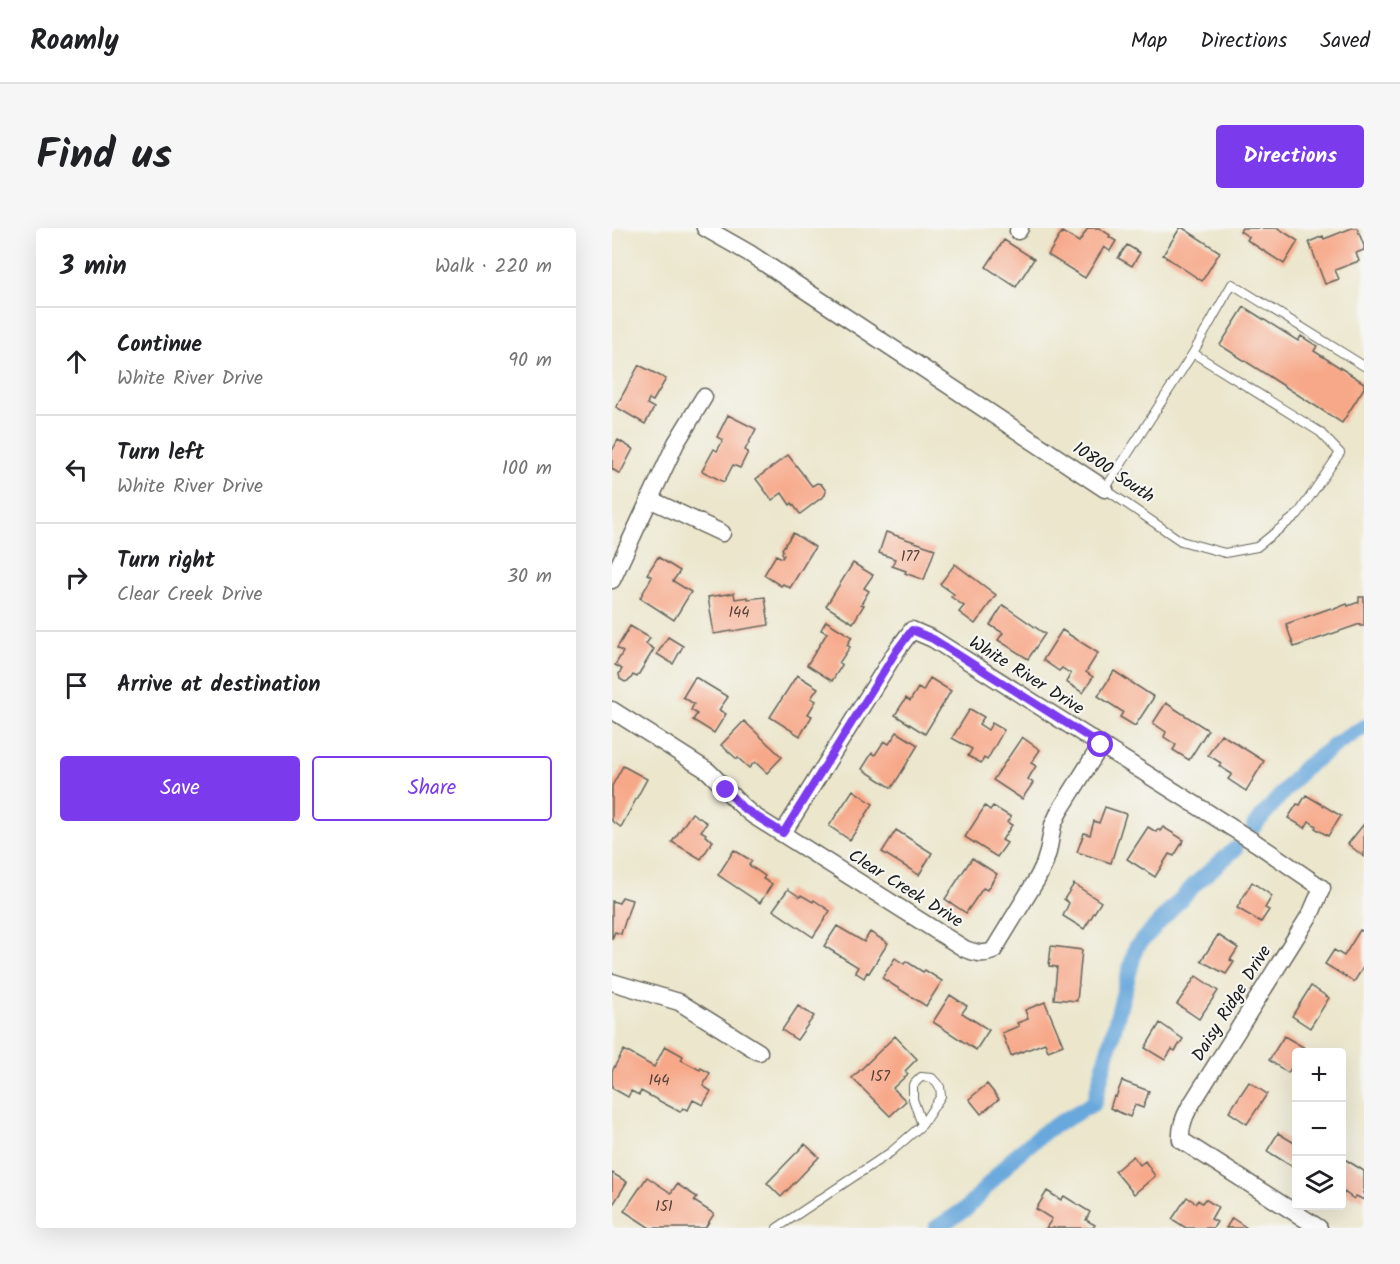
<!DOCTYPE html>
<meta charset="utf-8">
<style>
:root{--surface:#fff;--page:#f6f6f6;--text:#202124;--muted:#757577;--line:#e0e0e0;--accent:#7c3aed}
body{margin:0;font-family:Kalam,sans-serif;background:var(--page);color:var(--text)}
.controls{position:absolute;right:18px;bottom:18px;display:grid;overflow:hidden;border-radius:6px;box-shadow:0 6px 24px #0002}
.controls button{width:54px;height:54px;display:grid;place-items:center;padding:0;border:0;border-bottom:2px solid var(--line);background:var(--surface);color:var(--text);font:30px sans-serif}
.stop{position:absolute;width:18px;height:18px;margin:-14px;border:4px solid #7c3aed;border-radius:50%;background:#fff}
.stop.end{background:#7c3aed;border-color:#fff;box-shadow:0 2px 6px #0008}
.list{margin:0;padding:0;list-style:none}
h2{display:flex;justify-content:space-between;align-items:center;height:78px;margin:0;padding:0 24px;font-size:26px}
h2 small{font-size:20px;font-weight:400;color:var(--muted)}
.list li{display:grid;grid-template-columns:39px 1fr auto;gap:18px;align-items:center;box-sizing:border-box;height:108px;padding:0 24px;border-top:2px solid var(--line)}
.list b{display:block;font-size:22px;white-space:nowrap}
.list p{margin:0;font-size:20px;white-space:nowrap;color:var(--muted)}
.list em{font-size:20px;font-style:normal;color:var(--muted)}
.actions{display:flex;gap:12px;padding:18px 24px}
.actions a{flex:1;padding:14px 0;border:2px solid var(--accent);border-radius:6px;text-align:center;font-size:21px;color:var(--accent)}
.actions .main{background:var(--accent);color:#fff}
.icon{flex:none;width:33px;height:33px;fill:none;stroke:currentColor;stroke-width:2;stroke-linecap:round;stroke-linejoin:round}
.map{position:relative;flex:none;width:752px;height:1000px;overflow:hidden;border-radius:6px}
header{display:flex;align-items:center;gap:36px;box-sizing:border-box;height:84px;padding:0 30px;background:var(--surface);border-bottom:2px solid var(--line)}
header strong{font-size:28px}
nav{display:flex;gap:33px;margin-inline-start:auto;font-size:21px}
.intro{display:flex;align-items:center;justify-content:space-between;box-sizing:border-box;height:144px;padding:0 36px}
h1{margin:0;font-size:42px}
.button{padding:15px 27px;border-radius:6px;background:var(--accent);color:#fff;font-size:21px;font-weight:700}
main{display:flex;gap:36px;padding:0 36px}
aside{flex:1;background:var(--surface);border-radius:6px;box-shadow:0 6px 24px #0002}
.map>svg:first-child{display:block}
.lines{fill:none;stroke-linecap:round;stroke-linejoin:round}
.canal{stroke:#69a8dc;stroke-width:16}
.building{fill:#f7a889}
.service-casing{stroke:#64635a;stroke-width:10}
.minor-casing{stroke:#64635a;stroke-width:19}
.service{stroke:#fff;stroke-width:8}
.minor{stroke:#fff;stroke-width:16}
.route{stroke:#7c3aed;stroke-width:8}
.labels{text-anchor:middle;stroke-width:4.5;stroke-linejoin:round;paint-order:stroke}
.number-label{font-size:15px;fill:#533f37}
.street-label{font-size:18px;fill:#1c1c1c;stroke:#f6f6f2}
</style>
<header>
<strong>Roamly</strong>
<nav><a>Map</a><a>Directions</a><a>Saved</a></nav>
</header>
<div class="intro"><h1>Find us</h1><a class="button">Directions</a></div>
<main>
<aside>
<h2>3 min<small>Walk · 220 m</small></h2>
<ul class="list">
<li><svg class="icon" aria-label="ahead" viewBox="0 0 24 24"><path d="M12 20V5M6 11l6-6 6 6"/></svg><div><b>Continue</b><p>White River Drive</p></div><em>90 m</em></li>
<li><svg class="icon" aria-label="left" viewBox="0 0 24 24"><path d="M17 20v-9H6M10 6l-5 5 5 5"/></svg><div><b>Turn left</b><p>White River Drive</p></div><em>100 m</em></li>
<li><svg class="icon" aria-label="right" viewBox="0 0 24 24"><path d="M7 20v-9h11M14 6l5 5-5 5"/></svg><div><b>Turn right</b><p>Clear Creek Drive</p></div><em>30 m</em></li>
<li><svg class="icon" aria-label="arrive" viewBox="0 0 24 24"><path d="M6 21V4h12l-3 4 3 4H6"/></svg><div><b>Arrive at destination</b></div></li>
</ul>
<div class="actions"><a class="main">Save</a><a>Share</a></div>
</aside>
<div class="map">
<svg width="752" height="1000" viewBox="0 0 752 1000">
<rect width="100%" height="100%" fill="#f6f6f2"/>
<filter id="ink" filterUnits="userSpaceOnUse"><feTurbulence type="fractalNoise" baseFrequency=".0167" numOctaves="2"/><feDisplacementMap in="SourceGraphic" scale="12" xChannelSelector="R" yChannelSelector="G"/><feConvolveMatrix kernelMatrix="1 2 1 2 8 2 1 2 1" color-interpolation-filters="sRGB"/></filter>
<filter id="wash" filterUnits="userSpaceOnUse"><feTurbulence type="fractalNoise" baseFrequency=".008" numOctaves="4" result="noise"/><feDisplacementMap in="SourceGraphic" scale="24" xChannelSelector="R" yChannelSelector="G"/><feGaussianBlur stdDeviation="1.35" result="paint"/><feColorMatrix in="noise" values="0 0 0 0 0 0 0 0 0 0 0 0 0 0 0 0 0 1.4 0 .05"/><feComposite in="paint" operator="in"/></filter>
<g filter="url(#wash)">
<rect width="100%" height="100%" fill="#ebe6cc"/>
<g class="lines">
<path class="canal" d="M 642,598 L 692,540 L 729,513 L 752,499
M 324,1000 L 355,980 L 403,928 L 435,902 L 482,875 L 524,719 L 583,656 L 623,621"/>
</g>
<g id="blocks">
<path class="building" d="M 476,0 L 487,0 L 498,7 L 497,9 L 504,13 L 498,23 L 492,19 L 473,50 L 436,27 L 450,4 L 467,14 Z
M 568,0 L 571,0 L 608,24 L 590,53 L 551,27 Z
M 630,0 L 666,0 L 686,13 L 672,36 L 635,12 L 637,9 L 628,3 Z
M 740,0 L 745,0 L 752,18 L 752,22 L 744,25 L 747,33 L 723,42 L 727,51 L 713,56 L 697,14 L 711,8 L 712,11 Z
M 392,12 L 422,31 L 404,59 L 374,39 Z
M 515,17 L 528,25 L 520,38 L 506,30 Z
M 632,79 L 686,113 L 689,108 L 705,118 L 702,123 L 752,155 L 752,160 L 730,195 L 608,117 Z
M 27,137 L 54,151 L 41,173 L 37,171 L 35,176 L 42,180 L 33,196 L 4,179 Z
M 116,187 L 144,201 L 133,222 L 136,224 L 128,240 L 121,237 L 112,254 L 90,243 L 102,221 L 105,223 L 111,212 L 105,209 Z
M 6,212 L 21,221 L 8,246 L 0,241 L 0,223 Z
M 176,227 L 200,258 L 205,255 L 209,256 L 214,263 L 213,267 L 188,286 L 180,275 L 178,277 L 170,265 L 160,272 L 144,251 Z
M 274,304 L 323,321 L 312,352 L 293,345 L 294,343 L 280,338 L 283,331 L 267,325 Z
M 181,305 L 203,319 L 178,360 L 171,356 L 169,358 L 152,347 L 164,327 L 170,330 L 172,327 L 170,325 L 171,322 L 170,321 Z
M 46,329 L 68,343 L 61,353 L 79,364 L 62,392 L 28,370 L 40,349 L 35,346 Z
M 241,335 L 261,347 L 252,360 L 257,363 L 249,376 L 252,377 L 241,395 L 214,378 Z
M 343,336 L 384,367 L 363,396 L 347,384 L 352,378 L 339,369 L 342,366 L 328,356 Z
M 122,365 L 123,371 L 136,369 L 136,371 L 153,369 L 157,397 L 102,406 L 96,369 Z
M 747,369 L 752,369 L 752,398 L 748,398 L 748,396 L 682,419 L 674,396 L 719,380 L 720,382 L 735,376 L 736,378 L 747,374 Z
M 391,377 L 433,406 L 416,431 L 386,412 L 391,405 L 378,397 Z
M 214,393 L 240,409 L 235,417 L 238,419 L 227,435 L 230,437 L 220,453 L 195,437 L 215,405 L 209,402 Z
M 18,398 L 38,410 L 34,416 L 42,421 L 25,449 L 21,447 L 18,452 L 13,454 L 8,451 L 7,446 L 10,441 L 3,437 L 11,424 L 5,420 Z
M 450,402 L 486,425 L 474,444 L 481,449 L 471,465 L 454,454 L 459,446 L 450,440 L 447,443 L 431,432 Z
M 56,409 L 71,418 L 61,436 L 45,426 Z
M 502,443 L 542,469 L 523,498 L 508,489 L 511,484 L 486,468 Z
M 185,447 L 206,460 L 199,470 L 204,473 L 196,486 L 200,488 L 188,508 L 158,489 Z
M 83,449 L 116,469 L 107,482 L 114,486 L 102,505 L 81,492 L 85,486 L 79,482 L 82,476 L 71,469 Z
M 318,450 L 339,463 L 313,506 L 283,487 L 294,470 L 298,473 L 306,460 L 311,463 Z
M 554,475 L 596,502 L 577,532 L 561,522 L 564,517 L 552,509 L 554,504 L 541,495 Z
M 358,481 L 372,489 L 367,496 L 376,502 L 380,495 L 392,502 L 375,532 L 372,530 L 369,535 L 356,528 L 360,521 L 340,510 Z
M 132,493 L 170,529 L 155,545 L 143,534 L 137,540 L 126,530 L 125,531 L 109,517 Z
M 285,504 L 306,517 L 280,560 L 250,541 L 260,525 L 263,527 L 272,513 L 277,516 Z
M 609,506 L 652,533 L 634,563 L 616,551 L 620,546 L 607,538 L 609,535 L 596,527 Z
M 410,509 L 428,522 L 419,535 L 424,538 L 416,551 L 421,555 L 410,571 L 381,552 Z
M 11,538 L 35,551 L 9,599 L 0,593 L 0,558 Z
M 241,562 L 261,576 L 238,612 L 217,598 Z
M 694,567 L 729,588 L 716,608 L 703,600 L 704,598 L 697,593 L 693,600 L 676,590 L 685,576 L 688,577 Z
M 373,578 L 378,582 L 381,578 L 399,589 L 395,594 L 400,597 L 390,612 L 395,615 L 385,629 L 353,609 Z
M 493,579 L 514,586 L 499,635 L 465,624 L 472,605 L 478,607 L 482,593 L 487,595 Z
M 80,585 L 95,595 L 89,603 L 94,606 L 93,608 L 101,613 L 89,631 L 60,614 Z
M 752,596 L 752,629 L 736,616 Z
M 536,599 L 544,604 L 546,601 L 548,603 L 551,599 L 572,612 L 562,628 L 557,626 L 543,649 L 515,631 Z
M 284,602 L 320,625 L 307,647 L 270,624 Z
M 122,622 L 140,633 L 137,637 L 153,648 L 151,651 L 160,656 L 148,675 L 106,647 Z
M 360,630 L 385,646 L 375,662 L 371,660 L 354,685 L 333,671 Z
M 640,654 L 660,668 L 653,680 L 657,682 L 649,694 L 625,680 Z
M 462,656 L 489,674 L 472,701 L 451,688 L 457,675 L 452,671 Z
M 176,661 L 188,669 L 189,667 L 201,674 L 202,672 L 218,683 L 201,709 L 161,682 Z
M 10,669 L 20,672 L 9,706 L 3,704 L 0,711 L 0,673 L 7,675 Z
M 225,698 L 252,714 L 258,704 L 276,715 L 257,745 L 255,744 L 252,750 L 243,744 L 246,739 L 212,718 Z
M 748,702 L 752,704 L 752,738 L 742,754 L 713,736 L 722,722 L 732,728 Z
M 606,707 L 626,720 L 618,732 L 622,734 L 614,746 L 589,733 Z
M 439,718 L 470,722 L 465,773 L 442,771 L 445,739 L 437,738 Z
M 283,730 L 292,736 L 294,733 L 311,744 L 313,742 L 330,753 L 314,778 L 270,750 Z
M 584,748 L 606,763 L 587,791 L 565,776 Z
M 699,758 L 717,770 L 698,800 L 680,788 Z
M 338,767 L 355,778 L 350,785 L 377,802 L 364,822 L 321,794 Z
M 433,774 L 451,817 L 436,823 L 433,815 L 399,828 L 390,805 L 407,798 L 405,795 L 416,791 L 413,782 Z
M 186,778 L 202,788 L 185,812 L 170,802 Z
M 548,795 L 571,811 L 563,823 L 560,821 L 553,832 L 533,820 Z
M 283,808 L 305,831 L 293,843 L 296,846 L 281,860 L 294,873 L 278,888 L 240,850 Z
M 672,808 L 693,820 L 690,824 L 684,824 L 684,832 L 676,845 L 657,832 Z
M 53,818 L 71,828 L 69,832 L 88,842 L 89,840 L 98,845 L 91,858 L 99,863 L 91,877 L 81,872 L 76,882 L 71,880 L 68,884 L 29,863 L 27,867 L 19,863 L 16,869 L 0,860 L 0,843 L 12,822 L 42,839 Z
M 510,853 L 537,863 L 531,880 L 523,877 L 518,889 L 498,880 L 502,868 L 504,869 Z
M 637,854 L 655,866 L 635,896 L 617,884 Z
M 375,856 L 387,871 L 369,886 L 357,871 Z
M 666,905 L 684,916 L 684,941 L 655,923 Z
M 193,916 L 207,929 L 169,969 L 155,955 Z
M 521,928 L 528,937 L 533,933 L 543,948 L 522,966 L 503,943 Z
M 731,930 L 752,943 L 752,972 L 744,968 L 742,971 L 732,964 L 730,969 L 730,933 Z
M 0,945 L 15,954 L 2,975 L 0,974 Z
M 35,949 L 59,965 L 65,956 L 85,969 L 82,973 L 102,986 L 93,1000 L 38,1000 L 12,983 Z
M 435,963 L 449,972 L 452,968 L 478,984 L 474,992 L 483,997 L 481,1000 L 434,1000 L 440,991 L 424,981 Z
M 575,969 L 584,975 L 586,972 L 590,975 L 593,971 L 606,979 L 599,991 L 605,994 L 601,1000 L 574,1000 L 560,991 Z
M 620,990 L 635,1000 L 614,1000 Z"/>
</g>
</g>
<g filter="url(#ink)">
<use href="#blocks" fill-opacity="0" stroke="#64635a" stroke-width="1.5"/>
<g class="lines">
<g class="service-casing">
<path id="service" d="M 581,125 L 708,204 L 728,225 L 686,286 L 645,319 L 613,325 L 569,313 L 493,261 L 581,125 L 620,56 L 752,138
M 165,1000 L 279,924 L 310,897 L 301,871 L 301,857 L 309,849 L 320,850 L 328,859 L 329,868 L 310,897"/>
</g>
<g class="minor-casing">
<path id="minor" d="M 93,0 L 137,25 L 493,261
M 406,3 L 408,0
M 37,271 L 110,305
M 0,352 L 64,215 L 92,169
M 0,482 L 96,543 C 112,558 124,575 142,588 L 353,721 C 363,725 371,727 381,723 L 425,651 L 432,637 L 436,624 L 441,597 L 447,584 L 489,517
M 171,605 L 285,422 L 300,402 L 321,411 L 644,615 L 710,660 L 699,685 L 577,880 C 571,891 568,900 569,912 L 707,1000
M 0,754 L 67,774 L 147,824"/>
</g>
<use href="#service" class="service"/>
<use href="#minor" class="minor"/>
</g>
</g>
<g class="lines" filter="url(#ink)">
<path class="route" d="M 114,562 L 131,580 L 171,605 L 285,422 L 300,402 L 321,411 L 489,517"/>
</g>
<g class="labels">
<g class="number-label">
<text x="298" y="333">177</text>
<text x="127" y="389">144</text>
<text x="268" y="853">157</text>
<text x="47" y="857">144</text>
<text x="52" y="983">151</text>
</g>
<g class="street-label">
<text transform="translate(502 244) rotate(34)" y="6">10800 South</text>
<text transform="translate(415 447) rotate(32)" y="6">White River Drive</text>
<text transform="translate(294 660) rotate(32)" y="6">Clear Creek Drive</text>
<text transform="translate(619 775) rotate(-58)" y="6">Daisy Ridge Drive</text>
</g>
</g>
</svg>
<div class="controls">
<button>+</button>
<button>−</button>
<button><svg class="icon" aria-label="layers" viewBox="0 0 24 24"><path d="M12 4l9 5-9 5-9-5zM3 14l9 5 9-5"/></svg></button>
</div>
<div class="stop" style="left:489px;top:517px"></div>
<div class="stop end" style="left:114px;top:562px"></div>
</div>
</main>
